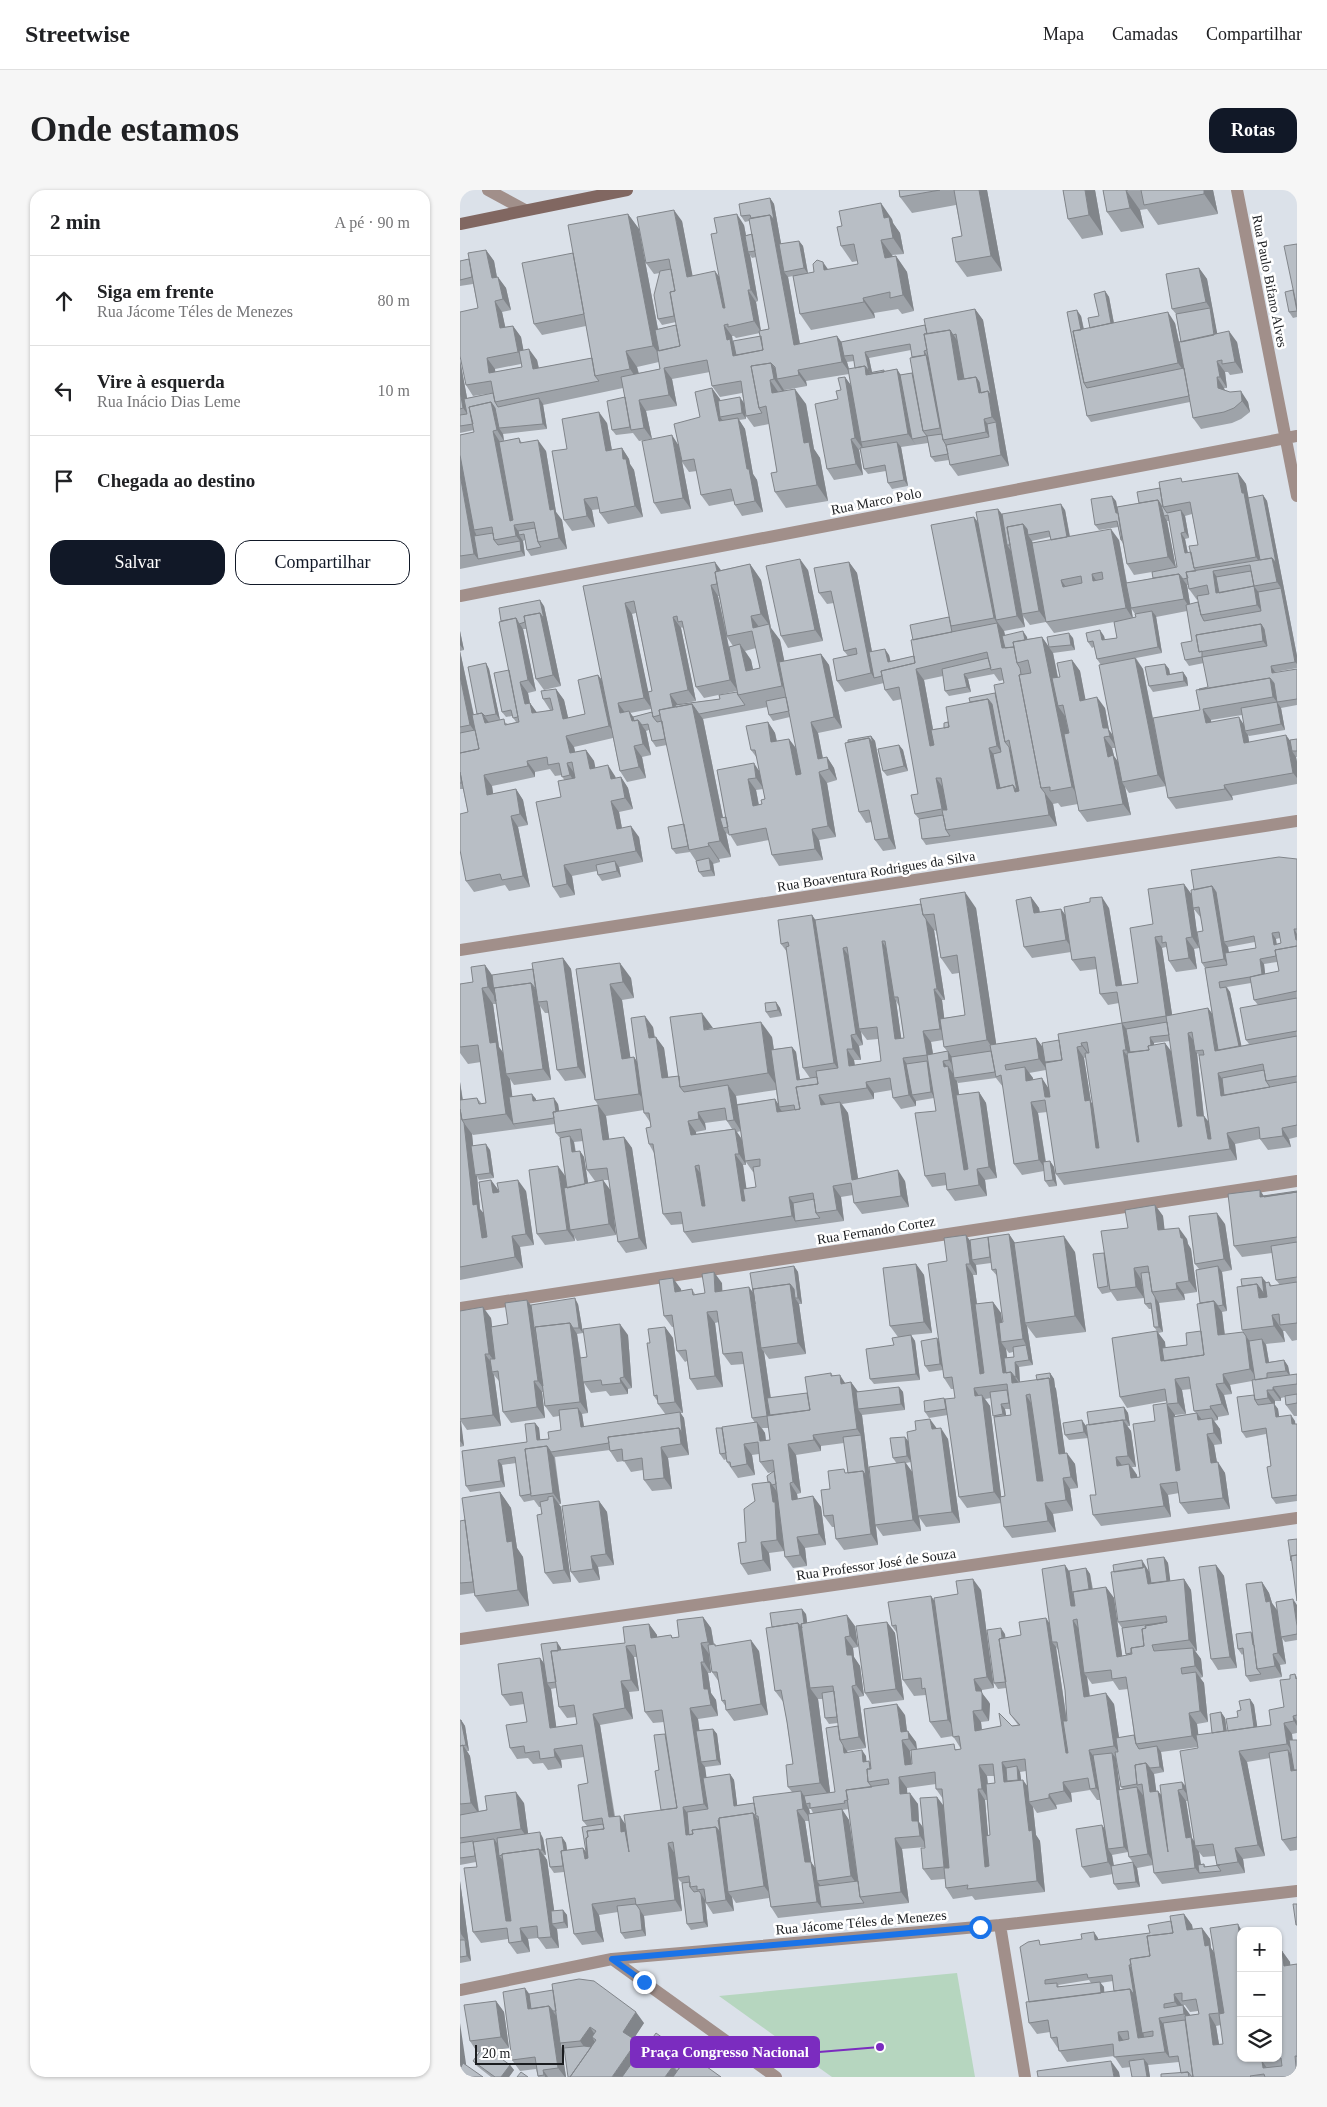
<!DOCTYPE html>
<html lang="pt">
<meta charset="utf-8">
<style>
:root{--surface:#fff;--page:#f6f6f6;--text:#202124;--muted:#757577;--line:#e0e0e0;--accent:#111827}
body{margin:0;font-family:Georgia,serif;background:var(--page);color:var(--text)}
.controls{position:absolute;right:15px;bottom:15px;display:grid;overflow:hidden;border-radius:10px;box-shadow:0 1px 4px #0004}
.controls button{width:45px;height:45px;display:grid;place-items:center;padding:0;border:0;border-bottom:1px solid var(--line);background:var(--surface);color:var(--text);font:25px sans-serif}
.scale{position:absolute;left:15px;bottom:12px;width:89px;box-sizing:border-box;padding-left:5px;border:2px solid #1b1d20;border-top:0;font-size:14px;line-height:18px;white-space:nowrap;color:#1b1d20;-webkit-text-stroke:4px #fff;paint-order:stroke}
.stop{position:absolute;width:15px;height:15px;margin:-11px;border:4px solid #1a73e8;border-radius:50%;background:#fff}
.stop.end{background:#1a73e8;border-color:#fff;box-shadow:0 1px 5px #0008}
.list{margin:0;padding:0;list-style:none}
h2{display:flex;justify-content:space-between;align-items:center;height:65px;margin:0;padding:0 20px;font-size:21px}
h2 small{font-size:16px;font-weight:400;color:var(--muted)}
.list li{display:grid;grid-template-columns:32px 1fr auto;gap:15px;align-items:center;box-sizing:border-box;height:90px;padding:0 20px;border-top:1px solid var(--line)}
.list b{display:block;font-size:19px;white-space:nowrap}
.list p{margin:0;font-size:16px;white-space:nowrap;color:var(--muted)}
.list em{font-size:16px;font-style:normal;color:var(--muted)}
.actions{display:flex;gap:10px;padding:15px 20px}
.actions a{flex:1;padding:11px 0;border:1px solid var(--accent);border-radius:15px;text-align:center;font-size:18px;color:var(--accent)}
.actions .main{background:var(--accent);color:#fff}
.icon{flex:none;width:28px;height:28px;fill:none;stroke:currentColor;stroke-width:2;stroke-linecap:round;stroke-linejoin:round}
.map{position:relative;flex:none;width:837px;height:1887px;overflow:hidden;border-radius:15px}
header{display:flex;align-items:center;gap:30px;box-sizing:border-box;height:70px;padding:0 25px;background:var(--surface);border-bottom:1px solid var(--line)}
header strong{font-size:24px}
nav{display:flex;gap:28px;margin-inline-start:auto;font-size:18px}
.intro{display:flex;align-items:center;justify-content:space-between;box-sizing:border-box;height:120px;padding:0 30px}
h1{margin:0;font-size:35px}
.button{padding:12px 22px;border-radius:15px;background:var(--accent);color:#fff;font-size:18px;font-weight:700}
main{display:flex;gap:30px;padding:0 30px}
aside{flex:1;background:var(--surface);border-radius:15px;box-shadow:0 1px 4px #0004}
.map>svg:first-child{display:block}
.green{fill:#b6d6bf}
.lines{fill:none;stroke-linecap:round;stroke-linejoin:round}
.minor{stroke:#a18f8a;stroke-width:12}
.secondary{stroke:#816761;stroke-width:12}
.wall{fill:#9ea3a9;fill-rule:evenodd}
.shaded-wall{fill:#81858a}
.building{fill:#b8bec5;stroke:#81858a;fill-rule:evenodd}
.route{stroke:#1a73e8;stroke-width:6}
.labels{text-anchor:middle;stroke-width:5;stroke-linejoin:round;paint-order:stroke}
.street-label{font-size:14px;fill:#1b1d20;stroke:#fff}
.leader{fill:none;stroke:#7b2cbf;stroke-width:2}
.callout-dot{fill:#7b2cbf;stroke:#fff;stroke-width:2}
.callout{fill:#7b2cbf;stroke:#7b2cbf;stroke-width:2}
.callout-label{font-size:15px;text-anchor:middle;font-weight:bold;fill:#fff}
</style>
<header>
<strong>Streetwise</strong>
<nav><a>Mapa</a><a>Camadas</a><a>Compartilhar</a></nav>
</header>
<div class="intro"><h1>Onde estamos</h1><a class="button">Rotas</a></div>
<main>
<aside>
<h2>2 min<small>A pé · 90 m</small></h2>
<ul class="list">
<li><svg class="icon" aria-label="ahead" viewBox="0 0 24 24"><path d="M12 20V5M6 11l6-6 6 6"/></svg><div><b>Siga em frente</b><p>Rua Jácome Téles de Menezes</p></div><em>80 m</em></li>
<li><svg class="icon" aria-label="left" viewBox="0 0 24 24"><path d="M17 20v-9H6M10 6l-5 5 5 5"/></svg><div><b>Vire à esquerda</b><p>Rua Inácio Dias Leme</p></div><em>10 m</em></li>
<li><svg class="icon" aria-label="arrive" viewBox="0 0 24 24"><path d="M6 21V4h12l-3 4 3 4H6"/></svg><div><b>Chegada ao destino</b></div></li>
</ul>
<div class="actions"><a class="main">Salvar</a><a>Compartilhar</a></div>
</aside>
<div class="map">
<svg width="837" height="1887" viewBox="0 0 837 1887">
<rect width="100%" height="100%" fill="#dbe1e9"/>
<path class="green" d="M 497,1783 L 515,1887 L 372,1887 L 259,1806 Z"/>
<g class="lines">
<path class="minor" d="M 28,0 L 65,20
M 777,0 L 837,306
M 0,406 L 837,246
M 0,760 L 837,631
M 0,1118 L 837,991
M 0,1449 L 837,1328
M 540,1735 L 565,1887
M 152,1769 L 316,1887
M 0,1800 L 152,1769 L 540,1735 L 837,1701"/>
<path class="secondary" d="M 0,34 L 167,0"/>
</g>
<path class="wall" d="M 439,0 L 527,0 L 542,81 L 507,87 L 496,72 L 502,46 L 496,15 L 452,23 L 440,7 Z
M 603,0 L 635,0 L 643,45 L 622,49 L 608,29 Z
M 643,0 L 753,0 L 758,24 L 698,35 L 687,19 L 680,20 L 684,38 L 661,42 L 647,22 Z
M 310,8 L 314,14 L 321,54 L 339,51 L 343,56 L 348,83 L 398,74 L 398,71 L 392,72 L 381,56 L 432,29 L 433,33 L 440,43 L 444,64 L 432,65 L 433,66 L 436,66 L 447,82 L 454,121 L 442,124 L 438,119 L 414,123 L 415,128 L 351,140 L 340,124 L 333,86 L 328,87 L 340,154 L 377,146 L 381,152 L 465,135 L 515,119 L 523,130 L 549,276 L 498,286 L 490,275 L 489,270 L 475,272 L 471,267 L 468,253 L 441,257 L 448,296 L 432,299 L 428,293 L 426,281 L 408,284 L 404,279 L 401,259 L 399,260 L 403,285 L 374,290 L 367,279 L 378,209 L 385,187 L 391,196 L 389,184 L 346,191 L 347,196 L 325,200 L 346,214 L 354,259 L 360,268 L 368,311 L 326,318 L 315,302 L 317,282 L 309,234 L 294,237 L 286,226 L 282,203 L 260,207 L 252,196 L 250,182 L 212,189 L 217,216 L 186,221 L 192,249 L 179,251 L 173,243 L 156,245 L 152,240 L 165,207 L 163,198 L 83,215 L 87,239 L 43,244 L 44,251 L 59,248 L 62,253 L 86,261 L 96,322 L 102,330 L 107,359 L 71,366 L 67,360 L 65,350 L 63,351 L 65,366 L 0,379 L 0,245 L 14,242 L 14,240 L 0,243 L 0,170 L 7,208 L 33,203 L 13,206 L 6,195 L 18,118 L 13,94 L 0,96 L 0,71 L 9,69 L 26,60 L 34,71 L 37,87 L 46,98 L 51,120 L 42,122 L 45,137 L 53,136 L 61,147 L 63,160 L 77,170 L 79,178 L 132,168 L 126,136 L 82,145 L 74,134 L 113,63 L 168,24 L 179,39 L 198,139 L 216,135 L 216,132 L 202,135 L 198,129 L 200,83 L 194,84 L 186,73 L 222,31 L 232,86 L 259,86 L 257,43 L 284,35 L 286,45 L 292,44 L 289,31 L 285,32 L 281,26 ZM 290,65 L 292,68 L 296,67 L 309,139 L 301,140 L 296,112 L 298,111 ZM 300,143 L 301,146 L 274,154 L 273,153 L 272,146 L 274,146 L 276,148 ZM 451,160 L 452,167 L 452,183 L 440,185 L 437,179 L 425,181 L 412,182 L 409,168 ZM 394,171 L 395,178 L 389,179 L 387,172 ZM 199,172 L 200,179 L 179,183 L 177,177 ZM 61,174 L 62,177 L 35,182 L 35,179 Z
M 837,54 L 837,127 L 833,128 L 829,122 L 833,100 Z
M 739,78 L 747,89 L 757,144 L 777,152 L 783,183 L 770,185 L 768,182 L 765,182 L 767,198 L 764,198 L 765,200 L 788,212 L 790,222 L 781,229 L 772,233 L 741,239 L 733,228 L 730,212 L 631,232 L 627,226 L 607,122 L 621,126 L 624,139 L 630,138 L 639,126 L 645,101 L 649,107 L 654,133 L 715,133 L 719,152 L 721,152 L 716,124 L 712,119 Z
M 252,198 L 260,211 L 284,213 L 286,229 L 279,230 L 285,239 L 293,284 L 297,290 L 303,322 L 282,326 L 275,315 L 274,311 L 249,316 L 241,305 L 237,281 L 229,282 L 222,272 L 231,319 L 201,324 L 194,313 L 218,255 L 240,227 Z
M 147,233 L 152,260 L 162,258 L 169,269 L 170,274 L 174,280 L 183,327 L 148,334 L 140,323 L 140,319 L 132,320 L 135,337 L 112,341 L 104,330 L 107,259 Z
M 778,283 L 786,294 L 788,308 L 803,305 L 807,311 L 837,466 L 837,478 L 815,482 L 815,483 L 837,479 L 837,515 L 821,518 L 825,540 L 789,546 L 788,545 L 789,552 L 830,550 L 837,549 L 837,567 L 836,567 L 837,572 L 837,594 L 772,606 L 773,610 L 716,619 L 708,608 L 706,596 L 669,603 L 665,597 L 671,625 L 627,632 L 619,621 L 618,614 L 601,617 L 598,613 L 593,614 L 597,636 L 466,655 L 462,649 L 459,629 L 455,624 L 458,604 L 442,509 L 433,511 L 425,500 L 424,493 L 385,502 L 377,491 L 388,466 L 384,461 L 374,413 L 367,414 L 359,403 L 389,372 L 397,383 L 412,462 L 429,465 L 430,471 L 454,466 L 453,450 L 489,427 L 514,327 L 518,332 L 538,319 L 542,324 L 605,320 L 610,346 L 659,350 L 667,393 L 693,388 L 692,382 L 674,385 L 667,374 L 663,354 L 661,350 L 658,337 L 639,340 L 635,335 L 656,311 L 657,317 L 679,313 L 700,298 L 724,292 ZM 732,324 L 738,355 L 731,362 L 728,363 L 725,349 L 729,348 L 725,326 ZM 707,331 L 709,331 L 717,377 L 716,378 ZM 590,347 L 591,350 L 573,353 L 572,351 ZM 727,395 L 729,395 L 729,399 L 737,410 L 738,409 L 738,412 L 730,414 ZM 671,416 L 671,418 L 675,424 L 676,427 L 673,428 ZM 727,421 L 732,451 L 725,470 L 729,476 L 744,473 L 748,497 L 740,520 L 693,528 L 683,479 L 676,468 L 702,463 L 696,427 ZM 563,426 L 570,435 L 586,432 L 594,443 L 654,432 L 657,448 L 645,450 L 644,446 L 628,452 L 632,458 L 634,457 L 637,469 L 641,475 L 653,545 L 649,540 L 645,518 L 625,510 L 620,481 L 612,470 L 600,487 L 598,487 L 593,463 L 615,460 L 613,448 L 589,457 L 582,447 L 567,449 L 567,447 L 545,445 L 544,441 L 565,437 ZM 534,484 L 539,491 L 544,490 L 544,493 L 535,503 L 510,512 L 488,532 L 484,538 L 473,539 L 464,490 L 483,486 L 485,501 L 489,506 L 511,502 L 508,489 ZM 782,525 L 784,534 L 751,532 L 751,530 ZM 652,558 L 655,558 L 658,572 L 654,566 Z
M 290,374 L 301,390 L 311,438 L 320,450 L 324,471 L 361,464 L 369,475 L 382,538 L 358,543 L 363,568 L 367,567 L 374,578 L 377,590 L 367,593 L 376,647 L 359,650 L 363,670 L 319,676 L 312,665 L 309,650 L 277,656 L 269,643 L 267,644 L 266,643 L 271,667 L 259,669 L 260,672 L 253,674 L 255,686 L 243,687 L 239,682 L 236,671 L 230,662 L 216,664 L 212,659 L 224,634 L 207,555 L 196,557 L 192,551 L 189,540 L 186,541 L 191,565 L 182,567 L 186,588 L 167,592 L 160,581 L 153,548 L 114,557 L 115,562 L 126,560 L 134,571 L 135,578 L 155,586 L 156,588 L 161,587 L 168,598 L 173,619 L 159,622 L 162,638 L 179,647 L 183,672 L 159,677 L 161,687 L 142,691 L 138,685 L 137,681 L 112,686 L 115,705 L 100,708 L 93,697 L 101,607 L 104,590 L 102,585 L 95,586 L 90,579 L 75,582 L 75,587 L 32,596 L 33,604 L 56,599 L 63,610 L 68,635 L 58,637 L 70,697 L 49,701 L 45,695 L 14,702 L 6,691 L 8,622 L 3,599 L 0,599 L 0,461 L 14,525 L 17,524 L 26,473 L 29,479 L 40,530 L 48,534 L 56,532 L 52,526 L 46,527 L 42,522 L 49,480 L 39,432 L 84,416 L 101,496 L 84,500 L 76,489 L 66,439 L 63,439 L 76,501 L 68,503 L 70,513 L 77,523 L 90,520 L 83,509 L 96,499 L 104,510 L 108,528 L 125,524 L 138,485 L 142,490 L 123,396 L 261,380 ZM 258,406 L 259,406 L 266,441 ZM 176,423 L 192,501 L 188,502 L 172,424 ZM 222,437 L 224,440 L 236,497 L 244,508 L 277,501 L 277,502 L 260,509 L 221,514 L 236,511 L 221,438 ZM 267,447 L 273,456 L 269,457 ZM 296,458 L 300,478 L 293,480 L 291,470 L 285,461 ZM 308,517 L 309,525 L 313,531 L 330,527 L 336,558 L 329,549 L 317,551 L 315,543 L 308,532 L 291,560 L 297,568 L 299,580 L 257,580 L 266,627 L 263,627 L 243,529 ZM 191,519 L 192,522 L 173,527 L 170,523 ZM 303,599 L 305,609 L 302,614 L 299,615 L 296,600 Z
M 348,380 L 363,451 L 328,458 L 321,446 Z
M 0,441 L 4,460 L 0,461 Z
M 705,474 L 709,479 L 710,484 L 723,482 L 727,488 L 728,496 L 693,502 L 689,496 Z
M 411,546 L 415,551 L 436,659 L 423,661 L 415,650 L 412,632 L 406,633 L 399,622 Z
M 439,555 L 443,560 L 448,581 L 427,586 L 423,581 Z
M 837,669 L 837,947 L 829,949 L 831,957 L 808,960 L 800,949 L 775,954 L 777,970 L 604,995 L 596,984 L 587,922 L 578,923 L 586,972 L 590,971 L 594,977 L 597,996 L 589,997 L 585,991 L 584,981 L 562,985 L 554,974 L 543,897 L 536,888 L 498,893 L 497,891 L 499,905 L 519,902 L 526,913 L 537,988 L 525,990 L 527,1006 L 495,1011 L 487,1000 L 487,995 L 472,997 L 465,986 L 476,921 L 474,908 L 456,911 L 456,916 L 441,919 L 433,908 L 432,900 L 414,903 L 414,909 L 382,914 L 388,923 L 398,989 L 445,991 L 449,1017 L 402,1024 L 394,1013 L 393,1005 L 381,1007 L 384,1031 L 232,1053 L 224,1042 L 223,1034 L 211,1035 L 203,1024 L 194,963 L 189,954 L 191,937 L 190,932 L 184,923 L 184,920 L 146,926 L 149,950 L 164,947 L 172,958 L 187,1059 L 166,1063 L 158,1052 L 152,1012 L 156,1045 L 117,1051 L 114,1046 L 115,1051 L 85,1055 L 77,1044 L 105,986 L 100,948 L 96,943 L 95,934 L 13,945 L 12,944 L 13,956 L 30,960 L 34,988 L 19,990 L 17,986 L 20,1019 L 24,1024 L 31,990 L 39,1001 L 66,1001 L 74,1055 L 60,1057 L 63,1078 L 0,1090 L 0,892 L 3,910 L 17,908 L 22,914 L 26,913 L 21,872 L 8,874 L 0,863 L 0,794 L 13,792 L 25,775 L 32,785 L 73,779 L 103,768 L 111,779 L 126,888 L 105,891 L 97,880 L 89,823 L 85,823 L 80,816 L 91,890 L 54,895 L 50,889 L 52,907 L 76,909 L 76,911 L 98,914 L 99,921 L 138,915 L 135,910 L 116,779 L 171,788 L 174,808 L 162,810 L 170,868 L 174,867 L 177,872 L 193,837 L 195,847 L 204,858 L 208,887 L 219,886 L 253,839 L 312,847 L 314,859 L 332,857 L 336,862 L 340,890 L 350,888 L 343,878 L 327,762 L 321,754 L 352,725 L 355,730 L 516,718 L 536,854 L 576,848 L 583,858 L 599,850 L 662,833 L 659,813 L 648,815 L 640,804 L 637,779 L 620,781 L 612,770 L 611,762 L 572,768 L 564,757 L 571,707 L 579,718 L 580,722 L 601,719 L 605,725 L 649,718 L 662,795 L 678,793 L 693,734 L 724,694 L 732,705 L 739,758 L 734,759 L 737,779 L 716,782 L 709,771 L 707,759 L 706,757 L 702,758 L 712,825 L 748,818 L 752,824 L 745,778 L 742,773 L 743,741 L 741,728 L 733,718 ZM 474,740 L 476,741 L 481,768 L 492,784 L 499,783 L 505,825 L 484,828 L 482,810 L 485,810 ZM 820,748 L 821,753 L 816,754 L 816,749 ZM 795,752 L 796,758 L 769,762 L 768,757 ZM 817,772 L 819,781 L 805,784 L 804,774 ZM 791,793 L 794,810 L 798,815 L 786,850 L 789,854 L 781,856 L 770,802 L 767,797 ZM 436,811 L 439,816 L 444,848 L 441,848 ZM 33,814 L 36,814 L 43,863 L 39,857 ZM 401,842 L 407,850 L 418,849 L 421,871 L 395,875 L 394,870 L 401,870 L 399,856 L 403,855 ZM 483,850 L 484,857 L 487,861 L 473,864 L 471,852 ZM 710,851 L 711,861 L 705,853 L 694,855 L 694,853 ZM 737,863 L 740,867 L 749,932 L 744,926 ZM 626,867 L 633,914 L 631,912 L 624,868 ZM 586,880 L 588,898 L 573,890 L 573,888 L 569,883 ZM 316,900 L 318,914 L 315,909 L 277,914 L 276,906 ZM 267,930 L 267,931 L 272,939 L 236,944 L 236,942 L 246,940 L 245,933 ZM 281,941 L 282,949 L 277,942 ZM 123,951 L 127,980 L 135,991 L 128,993 L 124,967 L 120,961 L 116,962 L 114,952 ZM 286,972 L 293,982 L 294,982 L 296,997 L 286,999 L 283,975 L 286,975 ZM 143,990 L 149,990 L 150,1000 Z
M 316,812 L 320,818 L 322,826 L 310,828 L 306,822 Z
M 800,1000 L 803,1006 L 837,1001 L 837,1150 L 832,1151 L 825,1141 L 823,1141 L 825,1152 L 806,1154 L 809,1172 L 824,1170 L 828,1176 L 830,1185 L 837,1184 L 837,1226 L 834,1226 L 826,1215 L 825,1207 L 821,1208 L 821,1211 L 815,1211 L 815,1215 L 818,1219 L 819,1227 L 835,1231 L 835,1234 L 837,1234 L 837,1311 L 816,1314 L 812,1308 L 811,1276 L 806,1244 L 786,1248 L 782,1242 L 794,1205 L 792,1191 L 770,1195 L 772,1204 L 764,1205 L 769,1225 L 758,1227 L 758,1230 L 754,1231 L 760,1239 L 762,1254 L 754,1255 L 757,1273 L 765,1283 L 770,1319 L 728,1324 L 720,1313 L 719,1303 L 708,1305 L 711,1327 L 641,1336 L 633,1325 L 636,1305 L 629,1235 L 664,1217 L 668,1223 L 670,1236 L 667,1236 L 671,1241 L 676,1277 L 672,1277 L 677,1285 L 677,1288 L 680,1287 L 695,1231 L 707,1213 L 706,1211 L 667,1218 L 660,1207 L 697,1141 L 694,1137 L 691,1119 L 689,1119 L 685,1114 L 684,1108 L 657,1111 L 651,1102 L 642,1104 L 638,1098 L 644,1063 L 668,1038 L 695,1015 L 703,1026 L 704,1040 L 727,1049 L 728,1054 L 731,1059 L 737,1102 L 724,1104 L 725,1110 L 699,1113 L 703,1142 L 698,1143 L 705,1152 L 705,1158 L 727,1155 L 741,1141 L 739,1079 L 735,1074 L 765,1034 L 772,1080 L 762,1082 L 767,1121 L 762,1122 L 765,1145 L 783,1142 L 782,1140 L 806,1093 L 809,1092 L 812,1096 L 820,1095 L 816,1090 L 812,1063 L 782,1067 L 774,1056 ZM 731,1199 L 734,1221 L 736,1223 L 715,1226 L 715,1225 L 726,1224 L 722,1200 Z
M 549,1044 L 555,1053 L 615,1062 L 626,1142 L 576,1148 L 567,1136 L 573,1175 L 559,1177 L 560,1192 L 577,1190 L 590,1183 L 594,1189 L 595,1197 L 596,1199 L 605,1263 L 615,1274 L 618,1298 L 610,1299 L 613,1321 L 593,1324 L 596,1342 L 552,1348 L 544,1337 L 541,1313 L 507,1318 L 499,1307 L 488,1225 L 469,1228 L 465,1222 L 484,1208 L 486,1210 L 495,1208 L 494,1199 L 491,1199 L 484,1188 L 483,1180 L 469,1182 L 465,1176 L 479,1151 L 487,1071 L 510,1050 ZM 531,1073 L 532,1080 L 538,1087 L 543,1132 L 542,1133 L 541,1123 L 533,1112 L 517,1114 L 513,1085 L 517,1085 L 516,1075 ZM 546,1159 L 549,1163 L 553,1162 L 554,1167 L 547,1168 ZM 531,1208 L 545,1306 L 541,1307 L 530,1216 L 525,1209 ZM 545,1219 L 550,1219 L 551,1225 L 546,1225 Z
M 456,1074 L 464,1085 L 472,1143 L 451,1145 L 455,1151 L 460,1190 L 414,1194 L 410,1189 L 434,1155 L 438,1147 L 430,1136 Z
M 334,1076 L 338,1082 L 342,1114 L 339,1114 L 346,1164 L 309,1169 L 304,1162 L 311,1208 L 347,1203 L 371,1183 L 373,1186 L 385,1193 L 391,1192 L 398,1202 L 439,1197 L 443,1202 L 445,1220 L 402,1225 L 410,1290 L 437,1274 L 433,1268 L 448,1251 L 477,1238 L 488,1249 L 500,1333 L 466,1337 L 459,1327 L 461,1341 L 423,1346 L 416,1336 L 418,1355 L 384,1360 L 376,1349 L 375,1337 L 372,1337 L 364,1326 L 370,1299 L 388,1283 L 384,1253 L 361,1256 L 361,1261 L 336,1265 L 341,1303 L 337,1304 L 338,1309 L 353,1306 L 361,1317 L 366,1355 L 345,1358 L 347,1376 L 333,1378 L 325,1367 L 324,1361 L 309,1363 L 311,1381 L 288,1385 L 281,1374 L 295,1311 L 308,1292 L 312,1282 L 308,1283 L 300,1272 L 299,1264 L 292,1265 L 295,1285 L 278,1288 L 267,1272 L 267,1269 L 264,1270 L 260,1264 L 295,1233 L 292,1228 L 284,1174 L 271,1175 L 263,1164 L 259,1132 L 255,1133 L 263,1197 L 237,1200 L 230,1189 L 227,1171 L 225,1172 L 217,1161 L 214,1137 L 212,1137 L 204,1126 L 221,1099 L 221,1101 L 232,1099 L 235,1104 L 245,1103 L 262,1093 L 262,1101 L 293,1103 ZM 302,1238 L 309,1238 L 310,1250 L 306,1250 L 305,1243 ZM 451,1272 L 452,1282 L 446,1273 Z
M 67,1110 L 71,1115 L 118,1114 L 123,1143 L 117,1144 L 121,1168 L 127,1167 L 168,1145 L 172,1198 L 168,1199 L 168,1204 L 150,1206 L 146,1201 L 131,1203 L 124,1193 L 128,1223 L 122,1224 L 124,1237 L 206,1225 L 198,1214 L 198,1212 L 194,1206 L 190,1153 L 205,1137 L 213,1148 L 223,1223 L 220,1223 L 224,1228 L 229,1265 L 208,1268 L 212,1299 L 192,1301 L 184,1290 L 183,1280 L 171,1282 L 164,1271 L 157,1272 L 150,1261 L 150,1260 L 95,1267 L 101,1314 L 99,1314 L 101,1317 L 111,1392 L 93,1394 L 85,1383 L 81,1317 L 79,1317 L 74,1310 L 64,1312 L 60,1306 L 56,1273 L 42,1275 L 45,1297 L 10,1302 L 6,1296 L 2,1261 L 67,1252 L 75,1233 L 79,1238 L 80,1250 L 89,1249 L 101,1240 L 99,1226 L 93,1227 L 85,1216 L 83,1202 L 82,1202 L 85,1228 L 51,1233 L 43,1222 L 39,1191 L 34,1185 L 41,1236 L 7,1240 L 0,1230 L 0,1121 L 31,1128 L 32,1137 L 48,1134 Z
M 0,1230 L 4,1256 L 0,1257 Z
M 626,1236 L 628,1248 L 609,1250 L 605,1245 Z
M 40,1302 L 51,1318 L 57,1358 L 63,1367 L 69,1416 L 26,1422 L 15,1406 L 14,1403 L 0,1405 L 0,1331 L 5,1330 Z
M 139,1311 L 147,1322 L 154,1375 L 138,1377 L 140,1390 L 119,1393 L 111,1382 Z
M 704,1367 L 708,1373 L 710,1391 L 724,1389 L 731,1400 L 737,1461 L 735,1461 L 741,1469 L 743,1487 L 740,1488 L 744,1493 L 748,1532 L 737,1534 L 738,1545 L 752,1543 L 761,1522 L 765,1528 L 767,1541 L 768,1541 L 778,1527 L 781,1520 L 790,1509 L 794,1515 L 797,1537 L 811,1535 L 824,1517 L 830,1489 L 835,1484 L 837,1487 L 837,1543 L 832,1544 L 832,1550 L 837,1550 L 837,1660 L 830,1661 L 822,1650 L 810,1568 L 787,1572 L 805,1666 L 783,1669 L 785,1683 L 702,1694 L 694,1683 L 693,1675 L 677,1678 L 669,1667 L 666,1648 L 668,1662 L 652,1665 L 654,1676 L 673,1672 L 677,1678 L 680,1697 L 658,1700 L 654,1694 L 653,1684 L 630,1688 L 622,1677 L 645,1640 L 640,1610 L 637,1610 L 630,1600 L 611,1603 L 612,1612 L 596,1615 L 597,1619 L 577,1623 L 573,1617 L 576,1645 L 580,1651 L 585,1702 L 515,1710 L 512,1706 L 493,1709 L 486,1698 L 485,1689 L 471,1690 L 463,1679 L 465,1657 L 442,1659 L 449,1713 L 318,1728 L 311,1717 L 309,1708 L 276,1713 L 272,1707 L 274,1721 L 253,1724 L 246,1713 L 245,1710 L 248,1737 L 231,1740 L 227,1734 L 222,1693 L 218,1689 L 222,1721 L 184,1726 L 186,1746 L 165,1749 L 161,1743 L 158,1722 L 139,1725 L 144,1752 L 122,1755 L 114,1744 L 104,1682 L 94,1683 L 90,1677 L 102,1647 L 106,1653 L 107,1660 L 123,1658 L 127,1663 L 127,1636 L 123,1631 L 128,1593 L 124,1567 L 101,1570 L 102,1578 L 88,1580 L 83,1573 L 73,1574 L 68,1568 L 57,1569 L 50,1558 L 67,1532 L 64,1514 L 50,1516 L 42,1505 L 80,1468 L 84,1473 L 101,1458 L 101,1460 L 165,1453 L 189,1434 L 197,1445 L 197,1447 L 211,1445 L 213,1448 L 219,1447 L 243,1427 L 251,1438 L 254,1454 L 256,1456 L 299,1461 L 308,1525 L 274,1531 L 266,1520 L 266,1517 L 262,1511 L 259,1492 L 252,1482 L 249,1464 L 251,1483 L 248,1483 L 251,1503 L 256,1510 L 258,1526 L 238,1529 L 239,1540 L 253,1539 L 257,1544 L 261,1575 L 245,1577 L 246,1588 L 270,1584 L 274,1590 L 277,1615 L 294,1613 L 332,1602 L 328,1597 L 333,1574 L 324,1513 L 315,1501 L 312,1437 L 346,1424 L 347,1433 L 395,1436 L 398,1457 L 393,1458 L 394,1467 L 400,1476 L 404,1506 L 399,1507 L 406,1558 L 387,1561 L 388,1562 L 406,1566 L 406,1571 L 409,1571 L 411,1574 L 445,1525 L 447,1541 L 456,1552 L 457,1559 L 501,1559 L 493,1546 L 481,1548 L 470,1532 L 466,1505 L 454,1506 L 443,1490 L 437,1443 L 432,1436 L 471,1406 L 475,1412 L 498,1404 L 521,1400 L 534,1498 L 522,1500 L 522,1503 L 530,1514 L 529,1531 L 521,1532 L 522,1540 L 558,1535 L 550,1524 L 546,1498 L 538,1499 L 534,1493 L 545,1444 L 545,1448 L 561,1445 L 586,1428 L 590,1434 L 605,1375 L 609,1381 L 626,1378 L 630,1384 L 633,1399 L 646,1397 L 654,1408 L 662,1466 L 666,1465 L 662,1438 L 658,1432 L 686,1376 L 686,1378 L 689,1383 ZM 596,1457 L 599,1461 L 605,1500 L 607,1531 ZM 174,1467 L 177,1467 L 185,1522 L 193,1533 L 204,1532 L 205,1544 L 199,1580 L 201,1620 L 166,1634 L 155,1626 L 140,1535 L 173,1529 L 169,1502 L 179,1501 ZM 627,1487 L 632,1494 L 653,1491 L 659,1500 L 668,1499 L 674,1545 L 659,1548 L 654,1514 L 630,1506 ZM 96,1498 L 99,1517 L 107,1528 L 116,1527 L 117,1534 L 96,1537 L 91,1499 ZM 358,1509 L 363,1509 L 365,1528 L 369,1534 L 378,1533 L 375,1602 L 370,1602 ZM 738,1557 L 726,1596 L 722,1592 L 701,1604 L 696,1601 L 694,1584 L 704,1582 L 701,1562 ZM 450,1561 L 451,1561 L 452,1574 L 451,1574 ZM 656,1569 L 661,1597 L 663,1599 L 660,1600 ZM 566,1581 L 567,1596 L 561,1591 L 560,1582 ZM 527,1586 L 534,1586 L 535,1593 L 528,1594 ZM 476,1594 L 476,1599 L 483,1609 L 483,1615 L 477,1607 L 463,1637 L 459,1632 L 458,1614 L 447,1603 L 447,1598 ZM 525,1610 L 527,1610 L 530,1645 L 528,1646 ZM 726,1611 L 728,1611 L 735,1652 L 732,1648 ZM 349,1619 L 351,1619 L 353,1623 L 350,1623 ZM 389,1619 L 398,1689 L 389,1630 L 382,1620 ZM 345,1631 L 349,1631 L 355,1678 L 351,1672 ZM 739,1662 L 743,1667 L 755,1666 L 757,1675 L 746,1677 L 744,1674 L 741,1674 Z
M 756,1375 L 764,1386 L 777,1478 L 758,1480 L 751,1469 Z
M 802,1392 L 809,1403 L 812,1413 L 818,1421 L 837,1415 L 837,1450 L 825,1452 L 822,1448 L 826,1474 L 820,1475 L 822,1487 L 790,1492 L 786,1486 L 783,1464 L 782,1465 L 778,1459 L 793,1445 Z
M 427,1432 L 435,1443 L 444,1510 L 412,1514 L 405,1503 Z
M 0,1530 L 1,1530 L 5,1536 L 9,1561 L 7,1561 L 10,1566 L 19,1621 L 64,1613 L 68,1644 L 83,1648 L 86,1665 L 84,1665 L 87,1670 L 94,1721 L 103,1720 L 107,1725 L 108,1738 L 97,1739 L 99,1758 L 86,1759 L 78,1748 L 68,1749 L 70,1762 L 57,1764 L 49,1753 L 48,1749 L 21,1753 L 13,1742 L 17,1677 L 16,1672 L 0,1675 Z
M 0,1691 L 11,1771 L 0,1773 Z
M 724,1724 L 732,1735 L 733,1739 L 742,1738 L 750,1749 L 751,1758 L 754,1763 L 781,1741 L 781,1868 L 818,1868 L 820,1759 L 821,1762 L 822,1761 L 830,1772 L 830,1775 L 837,1774 L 837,1887 L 701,1887 L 721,1883 L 719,1872 L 688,1875 L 690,1887 L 672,1887 L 671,1877 L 662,1878 L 654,1866 L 607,1872 L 591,1848 L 590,1842 L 577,1844 L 569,1833 L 582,1755 L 638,1748 L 638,1749 L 690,1743 ZM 629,1790 L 631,1793 L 600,1797 L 598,1795 ZM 653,1791 L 654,1801 L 644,1803 L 644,1797 L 640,1793 ZM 722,1815 L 725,1815 L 730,1822 L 738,1821 L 739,1824 L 730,1825 L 723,1815 ZM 761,1835 L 763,1854 L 759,1855 L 756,1836 Z
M 69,1804 L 184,1833 L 173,1849 L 177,1851 L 182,1859 L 186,1857 L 228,1866 L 104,1858 L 101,1854 L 106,1887 L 78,1887 L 76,1879 L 60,1881 L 52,1870 Z
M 36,1811 L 44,1822 L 49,1858 L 30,1861 L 50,1875 L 54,1880 L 49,1887 L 31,1887 L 17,1876 L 13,1871 L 19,1862 L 17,1862 L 10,1851 Z"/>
<path class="shaded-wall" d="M 519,0 L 527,0 L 542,81 L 531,66 Z
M 625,0 L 635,0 L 643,45 L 629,25 Z
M 666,0 L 680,20 L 684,38 L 670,18 Z
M 744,0 L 753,0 L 758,24 L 744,4 Z
M 310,8 L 314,14 L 326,81 L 324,82 L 328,87 L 342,166 L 334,155 L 310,25 Z
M 421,13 L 432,29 L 433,33 L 440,43 L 444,64 L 433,48 L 424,28 Z
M 214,20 L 222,31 L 235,98 L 227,87 Z
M 168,24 L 179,39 L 203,166 L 201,167 L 193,156 Z
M 277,24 L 284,35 L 289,62 L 288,62 L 290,65 L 298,111 L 291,100 Z
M 421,50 L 432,65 L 436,84 L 425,68 Z
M 339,51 L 343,56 L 348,84 L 344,78 Z
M 26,60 L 34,71 L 39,99 L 32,88 Z
M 436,66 L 447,82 L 454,121 L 443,105 Z
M 363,72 L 374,88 L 364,80 Z
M 739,78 L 747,89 L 759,153 L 755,147 L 750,118 L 746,112 Z
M 255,81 L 263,92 L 270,129 L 263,118 Z
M 38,87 L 46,98 L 51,120 L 43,109 Z
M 288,100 L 296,112 L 301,142 L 294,131 Z
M 645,101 L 649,107 L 656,145 L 652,139 Z
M 403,108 L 414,123 L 415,128 L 404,112 Z
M 35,111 L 42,122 L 48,149 L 40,138 Z
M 515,119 L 523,130 L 549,276 L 541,265 L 536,232 L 532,227 Z
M 617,120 L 621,126 L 626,151 L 622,145 Z
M 708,122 L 715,133 L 726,184 L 718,173 Z
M 264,135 L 272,146 L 273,153 L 278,160 L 280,171 L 273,166 L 267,150 Z
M 53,136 L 61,147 L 66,173 L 58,162 Z
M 490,140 L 501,156 L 509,206 L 498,190 Z
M 769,141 L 777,152 L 783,183 L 775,172 Z
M 377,146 L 385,157 L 384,166 L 387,172 L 390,183 L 382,172 Z
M 69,159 L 77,170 L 81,190 L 73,179 Z
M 166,161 L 177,177 L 181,195 L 170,179 Z
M 464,161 L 474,176 L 487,249 L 480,238 Z
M 405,162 L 409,168 L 413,187 L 409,181 Z
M 27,168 L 35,179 L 37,194 L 29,183 Z
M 0,170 L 11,229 L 3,218 L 0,201 Z
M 757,171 L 765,182 L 767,198 L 760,187 Z
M 311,173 L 322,188 L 317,189 L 324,200 L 325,205 L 314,189 Z
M 405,176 L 413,187 L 406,185 Z
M 204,178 L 212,189 L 217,216 L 209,205 Z
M 437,179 L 444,190 L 452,249 L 456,255 L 448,244 Z
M 338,180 L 346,191 L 347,196 L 339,185 Z
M 385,187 L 393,198 L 401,252 L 402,254 L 403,259 L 395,248 Z
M 516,187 L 527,203 L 519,203 Z
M 757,187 L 764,198 L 766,209 L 758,198 Z
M 310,190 L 321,206 L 312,203 Z
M 252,198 L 260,209 L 264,226 L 260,227 L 264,232 L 259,231 Z
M 335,199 L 346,214 L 354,259 L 360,268 L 368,311 L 357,295 L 344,253 Z
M 781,201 L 788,212 L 790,222 L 782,211 Z
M 280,207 L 284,213 L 286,229 L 282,223 Z
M 79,208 L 83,214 L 87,239 L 83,234 Z
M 179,210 L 186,221 L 192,249 L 184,238 Z
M 31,212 L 39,223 L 39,238 L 43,244 L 44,251 L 37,240 Z
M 139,222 L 147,233 L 154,272 L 146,261 Z
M 278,228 L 285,239 L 293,284 L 297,290 L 303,322 L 295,311 L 287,279 Z
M 524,229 L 535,245 L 537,258 L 526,242 Z
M 33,241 L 40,252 L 54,335 L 61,345 L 59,345 L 63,351 L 65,366 L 61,361 L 60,351 L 56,346 L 50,331 Z
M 212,245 L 219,256 L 231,319 L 223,308 Z
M 391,249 L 399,260 L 403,285 L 396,274 Z
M 78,250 L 86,261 L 96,322 L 102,330 L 107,359 L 99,348 L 90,320 Z
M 437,252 L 441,257 L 448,296 L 444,290 Z
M 0,257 L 14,340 L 16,344 L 21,368 L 18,369 L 14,364 L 0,284 Z
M 162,258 L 169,269 L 170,274 L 174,280 L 183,327 L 175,316 L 163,269 Z
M 778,283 L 786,294 L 802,376 L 796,367 L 782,303 Z
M 803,305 L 807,311 L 837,466 L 837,474 L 835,472 L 821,398 L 817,392 L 812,368 Z
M 652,306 L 656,311 L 659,329 L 656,323 Z
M 124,309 L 132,320 L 135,337 L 127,326 Z
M 698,310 L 705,321 L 704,326 L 707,331 L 716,378 L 708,367 Z
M 601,314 L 605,320 L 611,354 L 607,348 Z
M 538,319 L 546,330 L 547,355 L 551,361 L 562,424 L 563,426 L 565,437 L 557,426 Z
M 721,320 L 725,326 L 729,348 L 725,342 Z
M 514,327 L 525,343 L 536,430 L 544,441 L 549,463 L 542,458 L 537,433 L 534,428 Z
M 563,334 L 571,344 L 568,345 L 572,351 L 587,432 L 579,421 Z
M 651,339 L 659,350 L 673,429 L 666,418 Z
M 721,343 L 725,349 L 729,369 L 725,363 Z
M 340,369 L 348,380 L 363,451 L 355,440 Z
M 255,372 L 263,383 L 259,393 Z
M 389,372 L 397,383 L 417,488 L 414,488 L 411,483 Z
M 290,374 L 301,390 L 311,438 L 320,450 L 333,512 L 322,496 L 310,436 L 301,424 Z
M 753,381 L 760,392 L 763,408 L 756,403 Z
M 632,384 L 639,395 L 633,391 Z
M 719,384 L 727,395 L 731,420 L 724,409 Z
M 601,390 L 609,401 L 603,397 Z
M 251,395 L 258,406 L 278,501 L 270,490 Z
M 794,396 L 802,407 L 805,426 L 797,415 Z
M 80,410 L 84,416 L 88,434 L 84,429 Z
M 165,413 L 172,424 L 192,519 L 184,508 Z
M 692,421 L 696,426 L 702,463 L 698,457 Z
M 80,423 L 88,434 L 101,496 L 93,485 Z
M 291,426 L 302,441 L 293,438 Z
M 213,427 L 221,438 L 236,511 L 228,500 Z
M 56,428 L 63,439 L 76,501 L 68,490 Z
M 801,434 L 808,445 L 811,462 L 803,451 Z
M 640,440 L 644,446 L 646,456 L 642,450 Z
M 0,441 L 4,460 L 0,455 Z
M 563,441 L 567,447 L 571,466 L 567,461 Z
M 609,443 L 613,448 L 615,460 L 611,455 Z
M 582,447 L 593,463 L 603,515 L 598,516 L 605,526 L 623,613 L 612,597 Z
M 280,454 L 291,470 L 297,497 L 286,481 Z
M 425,459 L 429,465 L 432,477 L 428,472 Z
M 0,461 L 18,546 L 10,535 L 0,486 Z
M 361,464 L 369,475 L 382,538 L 374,527 Z
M 675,468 L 683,479 L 706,596 L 698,585 Z
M 612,470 L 620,481 L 628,522 L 620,511 Z
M 26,473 L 29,479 L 40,530 L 36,524 Z
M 705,474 L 709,479 L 711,491 L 707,485 Z
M 811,476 L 815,482 L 816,489 L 812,483 Z
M 456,479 L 464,490 L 478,567 L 470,556 Z
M 723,482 L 727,488 L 728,496 L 724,491 Z
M 504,484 L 508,489 L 511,502 L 507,497 Z
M 138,485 L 146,496 L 157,547 L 149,536 Z
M 810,488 L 818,499 L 817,512 L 813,507 Z
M 60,492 L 68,503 L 72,525 L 65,514 Z
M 96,499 L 104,510 L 111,540 L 103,529 Z
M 210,504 L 218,515 L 214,522 Z
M 637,507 L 645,518 L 649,540 L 655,549 L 657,558 L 643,538 Z
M 528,509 L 536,520 L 545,567 L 537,556 Z
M 817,512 L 821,518 L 825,540 L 821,534 Z
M 70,513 L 78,524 L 72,523 Z
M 158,513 L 166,524 L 160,523 Z
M 232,514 L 243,529 L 265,638 L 263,638 L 266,643 L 271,667 L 260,651 Z
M 743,519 L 751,530 L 753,544 L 746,533 Z
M 169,521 L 177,532 L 172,531 Z
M 22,523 L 30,534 L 25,533 Z
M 779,527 L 786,538 L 785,541 L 788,545 L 791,564 L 784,553 Z
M 178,530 L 186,541 L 191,565 L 183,554 Z
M 308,532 L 315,543 L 319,563 L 311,552 Z
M 351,532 L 358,543 L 365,580 L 358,569 Z
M 826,545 L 834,556 L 832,561 L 836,567 L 837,572 L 837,588 L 833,583 Z
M 106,546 L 114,557 L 118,574 L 110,563 Z
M 411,546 L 415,551 L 436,659 L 429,648 L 409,548 Z
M 644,547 L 652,558 L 654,566 L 661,576 L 662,592 L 665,597 L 671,625 L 663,614 L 648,567 Z
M 329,549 L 337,560 L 344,596 L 336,585 Z
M 439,555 L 443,560 L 448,581 L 444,576 Z
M 174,556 L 182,567 L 186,588 L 179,577 Z
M 549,557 L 553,563 L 562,613 L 555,602 Z
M 529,558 L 537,569 L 544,603 L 537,599 Z
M 126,560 L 134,571 L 138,590 L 130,579 Z
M 367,567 L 374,578 L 377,590 L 369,579 Z
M 67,571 L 75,582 L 75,587 L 68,576 Z
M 107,573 L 115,584 L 117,596 L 110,585 Z
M 294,573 L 301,584 L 304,599 L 296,588 Z
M 148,575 L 155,586 L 158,600 L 151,589 Z
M 359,582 L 367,593 L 376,647 L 368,636 Z
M 24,585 L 32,596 L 35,616 L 27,605 Z
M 161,587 L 168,598 L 173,619 L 165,608 Z
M 476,588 L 484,599 L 490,630 L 482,619 Z
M 288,589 L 296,600 L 301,627 L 293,616 Z
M 764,595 L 772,606 L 773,610 L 765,599 Z
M 56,599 L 63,610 L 68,635 L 60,624 Z
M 585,603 L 593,614 L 597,636 L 589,625 Z
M 151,611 L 159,622 L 164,650 L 157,639 Z
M 51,626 L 58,637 L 70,697 L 63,686 Z
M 171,636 L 179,647 L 183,672 L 176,661 Z
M 352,639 L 359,650 L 363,670 L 355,659 Z
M 248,653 L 259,669 L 260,672 L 249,656 Z
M 249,668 L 253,673 L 255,686 L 251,680 Z
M 155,671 L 159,677 L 161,687 L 157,681 Z
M 104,675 L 112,686 L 115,705 L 107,694 Z
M 724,694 L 732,705 L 739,758 L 732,747 Z
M 752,696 L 760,707 L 764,752 L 768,757 L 771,780 L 764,769 Z
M 505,702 L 516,718 L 538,866 L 527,850 Z
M 571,707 L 579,718 L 581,734 L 574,723 Z
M 642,707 L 649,718 L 664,807 L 656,796 Z
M 601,719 L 609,730 L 614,761 L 606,750 Z
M 352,725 L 363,741 L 385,889 L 374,873 Z
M 466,729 L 474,740 L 485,810 L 477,799 Z
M 834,739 L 837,744 L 837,752 L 836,750 Z
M 812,743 L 816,749 L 818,761 L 814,755 Z
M 695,747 L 702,758 L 716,850 L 706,826 Z
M 726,748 L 734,759 L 737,779 L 729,768 Z
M 422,751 L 429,762 L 434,807 L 436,811 L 443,860 L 435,849 Z
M 383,758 L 391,769 L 399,839 L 401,842 L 403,855 L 396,844 Z
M 103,768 L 111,779 L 126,888 L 118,877 Z
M 800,769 L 804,774 L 806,791 L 802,785 Z
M 160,773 L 171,788 L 174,808 L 163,792 Z
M 25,775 L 36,791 L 37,810 L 28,797 Z
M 71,793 L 78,804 L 77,810 L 80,816 L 91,890 L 83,879 Z
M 150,794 L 162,810 L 173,885 L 162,869 Z
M 766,797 L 770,802 L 783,863 L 779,858 Z
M 22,798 L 33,814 L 39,857 L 47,868 L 46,884 L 50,889 L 56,933 L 53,934 L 57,939 L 46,924 L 30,853 Z
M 474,799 L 482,810 L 487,850 L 480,839 Z
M 316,812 L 320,818 L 322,826 L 318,820 Z
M 748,818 L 756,829 L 762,872 L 755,861 Z
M 242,823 L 253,838 L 244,840 Z
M 185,826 L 193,837 L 196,859 L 189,848 Z
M 301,832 L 312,847 L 319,899 L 308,883 Z
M 662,833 L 670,844 L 672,868 L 666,860 Z
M 463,841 L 471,852 L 475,876 L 467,865 Z
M 728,843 L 736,854 L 735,861 L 737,863 L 745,938 L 737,926 Z
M 391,845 L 399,856 L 401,870 L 393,859 Z
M 196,847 L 204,858 L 210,899 L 202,888 Z
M 690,847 L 694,853 L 696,871 L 692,865 Z
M 576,848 L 584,859 L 587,880 L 579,869 Z
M 621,853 L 629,864 L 630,867 L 622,856 Z
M 705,853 L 713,864 L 725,948 L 718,937 Z
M 332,857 L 336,862 L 341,896 L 337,890 Z
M 617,857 L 624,868 L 631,912 L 637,921 L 644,969 L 636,958 L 625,911 Z
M 387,859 L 394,870 L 396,887 L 389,876 Z
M 663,860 L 671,871 L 685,963 L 677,952 Z
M 488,861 L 495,872 L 496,881 L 489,870 Z
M 174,867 L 185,883 L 190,919 L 179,904 Z
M 443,868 L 450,879 L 452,905 L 456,911 L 456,916 L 449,905 Z
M 467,871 L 471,876 L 475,908 L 471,902 Z
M 483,871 L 489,879 L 488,876 L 496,888 L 494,888 L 497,891 L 512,991 L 504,980 Z
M 565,877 L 573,888 L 574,902 L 566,891 Z
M 758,883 L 766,894 L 768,908 L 761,906 Z
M 582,888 L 589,899 L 592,918 L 585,907 Z
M 0,892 L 3,913 L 0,915 Z
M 406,892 L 414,903 L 414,909 L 407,898 Z
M 268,895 L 276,906 L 281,941 L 274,930 Z
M 519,902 L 526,913 L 537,988 L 529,977 Z
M 72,904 L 76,909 L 76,917 L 73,911 Z
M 359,905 L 367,916 L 361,915 Z
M 94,908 L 98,914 L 101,933 L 97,928 Z
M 315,909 L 320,917 L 319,917 L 323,923 L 317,922 Z
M 380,912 L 388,923 L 400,1001 L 392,990 Z
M 571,912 L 578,923 L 587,981 L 579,970 Z
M 138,915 L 146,926 L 151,961 L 143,950 Z
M 238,922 L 245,933 L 246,940 L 239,929 Z
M 744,926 L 752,937 L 755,960 L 748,949 Z
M 228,931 L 236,942 L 238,956 L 231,945 Z
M 4,933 L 12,944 L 16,985 L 15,985 L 17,986 L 20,1019 L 25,1025 L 30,1059 L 22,1048 L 13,1015 Z
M 822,938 L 829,949 L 831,957 L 823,946 Z
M 275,939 L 282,950 L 286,975 L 279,964 Z
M 767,943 L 775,954 L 777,970 L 770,959 Z
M 110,946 L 114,952 L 116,968 L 112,962 Z
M 164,947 L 172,958 L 187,1059 L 179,1048 Z
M 26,954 L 30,960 L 34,988 L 30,983 Z
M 120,961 L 124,967 L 130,1005 L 126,999 Z
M 275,964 L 283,975 L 290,1022 L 282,1011 Z
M 590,971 L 594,977 L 597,996 L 593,990 Z
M 98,976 L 106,987 L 110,1040 L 114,1046 L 115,1051 L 107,1040 Z
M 235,976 L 243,987 L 249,1027 L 242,1016 Z
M 517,979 L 525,990 L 527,1006 L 519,995 Z
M 438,980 L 445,991 L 449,1017 L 441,1006 Z
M 31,990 L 39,1001 L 41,1014 L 33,1003 Z
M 58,990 L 66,1001 L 74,1055 L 66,1044 Z
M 143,990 L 151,1001 L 156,1045 L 149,1034 Z
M 373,996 L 381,1007 L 384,1031 L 377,1020 Z
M 800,1000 L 807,1011 L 800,1007 Z
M 329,1007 L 337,1018 L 335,1031 L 339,1037 L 332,1026 Z
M 695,1015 L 703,1026 L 706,1051 L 698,1040 Z
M 757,1023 L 765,1034 L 772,1080 L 764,1069 Z
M 719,1038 L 727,1049 L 728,1054 L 731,1059 L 737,1102 L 729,1091 Z
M 549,1044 L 557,1056 L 565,1133 L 567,1136 L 573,1175 L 569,1170 L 566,1155 L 563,1149 Z
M 506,1045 L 514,1056 L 512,1070 L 516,1075 L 517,1085 L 510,1074 Z
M 52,1046 L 60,1057 L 63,1078 L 55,1067 Z
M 604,1046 L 615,1062 L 626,1142 L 615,1126 Z
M 456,1074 L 464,1085 L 472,1143 L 464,1132 Z
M 506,1074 L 513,1085 L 528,1195 L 520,1184 Z
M 334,1076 L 338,1082 L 342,1114 L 338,1108 L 335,1108 L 339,1114 L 346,1164 L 338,1153 L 330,1094 Z
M 758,1076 L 762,1082 L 767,1121 L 763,1115 Z
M 674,1078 L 681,1089 L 684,1108 L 676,1097 Z
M 254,1082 L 262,1093 L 263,1113 L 255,1102 Z
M 802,1087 L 806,1092 L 810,1124 L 799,1108 L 797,1094 Z
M 213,1088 L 221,1099 L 223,1113 L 215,1102 Z
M 716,1093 L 724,1104 L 725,1110 L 717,1099 Z
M 289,1097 L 297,1108 L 295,1114 L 298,1119 L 301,1158 L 304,1162 L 314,1231 L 307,1226 Z
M 695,1107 L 699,1113 L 703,1142 L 699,1137 Z
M 115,1108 L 118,1114 L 123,1143 L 119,1138 Z
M 67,1110 L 75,1121 L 82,1196 L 78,1191 Z
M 754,1111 L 762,1122 L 766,1156 L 758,1145 Z
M 533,1112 L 541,1123 L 545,1152 L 541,1152 L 546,1159 L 550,1188 L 543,1183 Z
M 23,1117 L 31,1128 L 37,1175 L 29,1164 Z
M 247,1122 L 255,1133 L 263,1197 L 255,1186 Z
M 812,1125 L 823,1141 L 825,1152 L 814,1136 Z
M 110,1133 L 117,1144 L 128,1223 L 120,1212 Z
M 160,1134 L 168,1145 L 172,1198 L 164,1187 Z
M 205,1137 L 213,1148 L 223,1223 L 215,1212 Z
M 697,1141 L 705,1152 L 708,1176 L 701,1171 Z
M 451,1145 L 455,1151 L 460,1190 L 456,1184 Z
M 786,1146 L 793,1156 L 798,1190 L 790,1179 Z
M 477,1148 L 481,1154 L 484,1180 L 480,1174 Z
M 802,1149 L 806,1155 L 810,1178 L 806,1173 Z
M 25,1164 L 33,1175 L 32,1182 L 34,1185 L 41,1236 L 33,1225 Z
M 824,1170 L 828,1176 L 830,1186 L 826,1181 Z
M 555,1172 L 559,1177 L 560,1193 L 556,1187 Z
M 551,1182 L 559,1193 L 552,1193 Z
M 590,1183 L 594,1189 L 595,1197 L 596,1199 L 607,1275 L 599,1264 L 589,1188 Z
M 763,1184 L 770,1195 L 772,1204 L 764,1193 Z
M 380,1185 L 387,1196 L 381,1194 Z
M 160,1188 L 168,1199 L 168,1204 L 161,1193 Z
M 715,1189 L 722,1200 L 726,1224 L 718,1213 Z
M 74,1191 L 82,1202 L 85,1228 L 77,1217 Z
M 391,1192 L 399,1203 L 398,1219 L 402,1225 L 418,1355 L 411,1344 L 403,1281 L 401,1245 L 397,1239 Z
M 756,1194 L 764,1205 L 769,1225 L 762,1214 Z
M 439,1197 L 443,1202 L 445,1220 L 441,1214 Z
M 813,1197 L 821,1208 L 821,1211 L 813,1200 Z
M 514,1198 L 521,1209 L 515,1206 Z
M 807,1200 L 815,1211 L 815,1215 L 818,1219 L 820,1233 L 816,1227 L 815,1218 L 808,1208 Z
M 522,1205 L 530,1216 L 542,1313 L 534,1302 Z
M 566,1205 L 573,1216 L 585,1302 L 577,1291 Z
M 541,1214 L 545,1219 L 547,1230 L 543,1224 Z
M 707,1214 L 715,1225 L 724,1292 L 716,1281 Z
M 750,1216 L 758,1227 L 758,1230 L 751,1219 Z
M 664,1217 L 668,1223 L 670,1236 L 666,1230 Z
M 118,1218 L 122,1224 L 125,1243 L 121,1237 Z
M 220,1222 L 224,1228 L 229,1265 L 221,1254 L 219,1238 Z
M 737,1223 L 745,1234 L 738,1230 Z
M 831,1225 L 835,1231 L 836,1240 L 832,1234 Z
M 752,1228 L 760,1239 L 762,1254 L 754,1243 Z
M 470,1229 L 478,1240 L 472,1239 Z
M 0,1230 L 1,1231 L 4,1256 L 0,1251 Z
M 622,1230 L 626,1236 L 628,1248 L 624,1242 Z
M 663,1230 L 671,1241 L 676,1277 L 668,1266 Z
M 297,1232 L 305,1243 L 307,1262 L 300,1251 Z
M 75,1233 L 79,1238 L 81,1256 L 77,1250 Z
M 481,1238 L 488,1249 L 500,1333 L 492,1322 Z
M 747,1244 L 754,1255 L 759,1284 L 751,1273 Z
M 353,1245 L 361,1256 L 361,1261 L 354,1250 Z
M 445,1247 L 449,1252 L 451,1272 L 447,1266 Z
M 284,1254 L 292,1265 L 295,1285 L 287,1274 Z
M 328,1254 L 336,1265 L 341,1303 L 333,1292 Z
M 87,1256 L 94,1267 L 101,1314 L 93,1303 Z
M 201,1257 L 208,1268 L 212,1299 L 204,1288 Z
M 607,1263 L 615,1274 L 618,1298 L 611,1287 Z
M 656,1267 L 664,1278 L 657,1276 Z
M 38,1270 L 42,1275 L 45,1297 L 41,1291 Z
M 445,1272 L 453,1283 L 461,1341 L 453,1330 Z
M 758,1272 L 765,1283 L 770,1319 L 763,1308 Z
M 669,1274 L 677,1285 L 679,1299 L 671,1288 Z
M 603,1288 L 610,1299 L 613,1321 L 606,1310 Z
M 310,1292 L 318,1303 L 324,1361 L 317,1350 Z
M 330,1293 L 337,1304 L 339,1321 L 332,1310 Z
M 700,1294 L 708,1305 L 711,1327 L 704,1316 Z
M 40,1302 L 51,1318 L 57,1358 L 63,1367 L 69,1416 L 58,1400 L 47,1352 Z
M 93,1306 L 101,1317 L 111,1392 L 104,1380 Z
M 353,1306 L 361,1317 L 366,1355 L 359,1344 Z
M 139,1311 L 147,1322 L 154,1375 L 146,1364 Z
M 585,1313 L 593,1324 L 596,1342 L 588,1331 Z
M 337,1347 L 345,1358 L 347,1376 L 340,1365 Z
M 301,1352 L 309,1363 L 311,1381 L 303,1370 Z
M 131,1366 L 138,1377 L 140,1390 L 133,1379 Z
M 704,1367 L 708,1373 L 711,1396 L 707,1391 Z
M 682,1370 L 693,1388 L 695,1399 L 688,1394 L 684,1383 Z
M 605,1375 L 612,1386 L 612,1402 L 615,1407 L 618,1427 L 611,1416 Z
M 756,1375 L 764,1386 L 777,1478 L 770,1467 Z
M 626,1378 L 630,1384 L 633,1405 L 629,1399 Z
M 513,1389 L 521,1400 L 534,1498 L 527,1487 Z
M 724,1389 L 731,1400 L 737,1461 L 729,1450 Z
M 802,1392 L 809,1403 L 812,1413 L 818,1422 L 821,1447 L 822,1448 L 826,1474 L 818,1463 Z
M 646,1397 L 654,1408 L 664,1478 L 657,1467 Z
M 471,1406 L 482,1422 L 499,1545 L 488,1530 Z
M 833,1409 L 837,1415 L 837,1436 Z
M 342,1419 L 346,1424 L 356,1498 L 350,1498 L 358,1509 L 371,1609 L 360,1593 L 338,1433 Z
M 387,1425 L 395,1436 L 398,1457 L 390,1446 Z
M 243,1427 L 251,1438 L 255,1463 L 248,1452 Z
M 586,1428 L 593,1439 L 592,1452 L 596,1457 L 613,1574 L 606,1563 Z
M 613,1430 L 620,1441 L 624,1483 L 627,1487 L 631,1518 L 624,1507 Z
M 427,1432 L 435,1443 L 444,1510 L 436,1499 Z
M 189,1434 L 197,1445 L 198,1459 L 191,1448 Z
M 541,1438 L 545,1444 L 552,1497 L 548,1491 Z
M 791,1442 L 795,1448 L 797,1461 L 793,1455 Z
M 385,1447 L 393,1458 L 394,1467 L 400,1476 L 404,1506 L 396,1495 L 387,1465 Z
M 291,1450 L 299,1461 L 308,1525 L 301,1514 Z
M 97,1452 L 101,1458 L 102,1472 L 98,1466 Z
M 241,1453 L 249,1464 L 251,1483 L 244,1472 Z
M 166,1456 L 174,1467 L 179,1501 L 171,1490 Z
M 733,1458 L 741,1469 L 743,1487 L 735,1476 Z
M 813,1464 L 820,1475 L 822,1487 L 815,1476 Z
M 80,1468 L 88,1479 L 87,1493 L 91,1499 L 98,1549 L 90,1538 Z
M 241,1472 L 248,1483 L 251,1503 L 256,1510 L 258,1526 L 251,1515 L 244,1499 Z
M 736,1482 L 744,1493 L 748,1532 L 740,1521 Z
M 514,1489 L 522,1500 L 522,1503 L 529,1512 L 530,1514 L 529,1531 L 522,1520 L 516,1501 Z
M 161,1491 L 169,1502 L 173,1529 L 165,1518 Z
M 392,1496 L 399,1507 L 406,1558 L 399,1547 Z
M 646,1503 L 654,1514 L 662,1567 L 654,1556 Z
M 790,1509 L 794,1515 L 799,1548 L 795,1543 Z
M 437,1514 L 445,1525 L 448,1550 L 441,1542 Z
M 230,1518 L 238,1529 L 244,1571 L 241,1572 L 245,1577 L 252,1625 L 244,1614 Z
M 513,1521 L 521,1532 L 523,1552 L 515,1541 Z
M 761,1522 L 765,1528 L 768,1553 L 764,1547 Z
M 729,1523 L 737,1534 L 740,1557 L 732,1546 Z
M 133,1524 L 140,1535 L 156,1638 L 149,1627 Z
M 833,1526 L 837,1531 L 837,1536 L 834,1531 Z
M 1,1530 L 5,1536 L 9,1561 L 6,1555 Z
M 824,1533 L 832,1544 L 835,1565 L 827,1554 Z
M 253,1539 L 257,1544 L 261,1575 L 257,1570 Z
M 448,1541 L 456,1552 L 457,1560 L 449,1549 Z
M 442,1550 L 450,1561 L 453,1586 L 445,1575 Z
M 3,1555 L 10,1566 L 19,1624 L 11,1613 Z
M 383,1555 L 387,1561 L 388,1568 L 384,1563 Z
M 697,1556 L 701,1562 L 704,1582 L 700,1577 Z
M 94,1559 L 101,1570 L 102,1578 L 95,1567 Z
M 402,1560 L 406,1566 L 407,1577 L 403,1572 Z
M 629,1560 L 637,1571 L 644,1609 L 636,1598 Z
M 828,1560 L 836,1571 L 837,1579 L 831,1581 Z
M 779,1561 L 787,1572 L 805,1666 L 798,1655 Z
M 652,1563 L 656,1568 L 668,1662 L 664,1657 Z
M 542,1572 L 550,1583 L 547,1591 L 551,1597 L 544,1592 Z
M 686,1573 L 694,1584 L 698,1613 L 690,1602 Z
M 519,1575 L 527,1586 L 529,1610 L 522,1599 Z
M 557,1576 L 560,1582 L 562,1596 L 558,1590 Z
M 270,1584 L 274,1590 L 278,1621 L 274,1616 Z
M 439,1587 L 447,1598 L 448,1615 L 440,1604 Z
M 563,1590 L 571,1601 L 569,1612 L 573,1617 L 576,1645 L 580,1651 L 585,1702 L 577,1691 L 569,1641 Z
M 603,1592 L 611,1603 L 612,1612 L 604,1601 Z
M 722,1592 L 730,1603 L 731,1610 L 723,1599 Z
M 677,1597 L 685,1608 L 695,1675 L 688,1664 Z
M 518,1599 L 525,1610 L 532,1688 L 525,1677 Z
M 718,1600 L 726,1611 L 732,1648 L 737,1656 L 735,1656 L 739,1662 L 742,1683 L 739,1683 L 735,1678 L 726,1648 Z
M 341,1601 L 348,1612 L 346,1614 L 349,1619 L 351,1630 L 343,1619 Z
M 698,1601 L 706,1612 L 708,1662 Z
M 56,1602 L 64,1613 L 69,1650 L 61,1639 Z
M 450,1603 L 458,1614 L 459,1632 L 466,1642 L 468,1657 L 460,1646 L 452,1631 Z
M 589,1604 L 596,1615 L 597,1619 L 589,1608 Z
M 477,1607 L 485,1618 L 491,1688 L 484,1677 Z
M 223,1617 L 231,1628 L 233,1650 L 226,1645 Z
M 382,1619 L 389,1630 L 399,1697 L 391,1686 Z
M 337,1620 L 345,1631 L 353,1683 L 345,1672 Z
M 293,1623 L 301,1634 L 312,1707 L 304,1696 Z
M 160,1626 L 167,1637 L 169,1662 L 161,1642 Z
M 258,1630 L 262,1636 L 268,1702 L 272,1707 L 274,1721 L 266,1710 L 256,1637 Z
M 642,1635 L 650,1646 L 648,1659 L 652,1665 L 655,1683 L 648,1672 Z
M 80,1642 L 83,1648 L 86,1665 L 82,1660 Z
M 102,1647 L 106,1653 L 110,1681 L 107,1675 Z
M 435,1648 L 442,1659 L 449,1713 L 441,1702 Z
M 34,1649 L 42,1660 L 39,1666 L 44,1671 L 53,1742 L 46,1731 Z
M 208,1653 L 215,1664 L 222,1721 L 215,1710 Z
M 123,1658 L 131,1669 L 125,1669 Z
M 775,1658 L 783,1669 L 785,1683 L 778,1672 Z
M 79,1659 L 87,1670 L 96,1733 L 92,1734 L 97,1739 L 99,1758 L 91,1747 Z
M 351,1672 L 359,1683 L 357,1691 L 361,1696 L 361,1717 L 357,1712 Z
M 673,1672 L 677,1678 L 680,1697 L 676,1692 Z
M 0,1691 L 9,1755 L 1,1744 L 0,1738 Z
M 241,1704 L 245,1710 L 248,1737 L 244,1732 Z
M 132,1714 L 139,1725 L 144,1752 L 136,1741 Z
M 103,1720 L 107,1725 L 108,1738 L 104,1732 Z
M 180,1720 L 184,1726 L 186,1746 L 182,1740 Z
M 724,1724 L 732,1735 L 734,1751 L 727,1740 Z
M 778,1734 L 782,1741 L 781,1741 L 781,1758 Z
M 60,1738 L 68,1749 L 70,1762 L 62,1751 Z
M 742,1738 L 750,1749 L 751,1758 L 757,1766 L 767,1834 L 759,1823 L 745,1756 Z
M 634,1742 L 638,1748 L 639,1755 L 635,1750 Z
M 5,1750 L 9,1755 L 11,1771 L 7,1766 Z
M 822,1761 L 830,1772 L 832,1787 L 824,1776 Z
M 669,1775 L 673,1780 L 686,1859 L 678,1848 L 670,1799 Z
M 640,1792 L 644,1797 L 645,1814 L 641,1809 Z
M 65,1798 L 73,1809 L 75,1824 L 68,1819 Z
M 714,1804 L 722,1815 L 723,1824 L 715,1812 Z
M 36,1811 L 44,1822 L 49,1858 L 41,1847 Z
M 723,1815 L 731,1826 L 728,1830 L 724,1824 Z
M 89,1816 L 97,1827 L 106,1887 L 105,1887 L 98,1878 Z
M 176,1822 L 184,1833 L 171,1853 L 163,1842 Z
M 749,1824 L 756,1836 L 761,1866 L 753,1855 Z
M 699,1828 L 707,1839 L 709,1867 L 705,1862 Z
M 0,1833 L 8,1887 L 1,1877 L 0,1872 Z
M 130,1837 L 137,1848 L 132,1847 L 135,1852 L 128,1862 L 120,1851 Z
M 658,1842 L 665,1853 L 659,1851 Z
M 177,1851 L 185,1862 L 167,1887 L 152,1887 Z
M 684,1869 L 688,1874 L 690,1887 L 687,1887 Z
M 651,1871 L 659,1882 L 660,1887 L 654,1887 Z
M 802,1871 L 810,1882 L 803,1878 Z
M 50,1875 L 54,1880 L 49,1887 L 41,1887 Z
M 213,1876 L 221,1887 L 205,1887 Z
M 83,1880 L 88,1887 L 85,1887 Z"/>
<path class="building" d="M 439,0 L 480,0 L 440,7 Z
M 494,0 L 519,0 L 531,66 L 496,72 L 492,48 L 502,46 Z
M 603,0 L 625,0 L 629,25 L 608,29 Z
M 643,0 L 668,0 L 666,0 L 670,18 L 647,22 Z
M 681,0 L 744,0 L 744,4 L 684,15 Z
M 310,8 L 314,30 L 310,25 L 291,28 L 290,25 L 281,26 L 279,14 Z
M 421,13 L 424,28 L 429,27 L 433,48 L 421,50 L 425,68 L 436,66 L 443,105 L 430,108 L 430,102 L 403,108 L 404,112 L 340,124 L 333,86 L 354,82 L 353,74 L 357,70 L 363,72 L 364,80 L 398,74 L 394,54 L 381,56 L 377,37 L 382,36 L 379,21 Z
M 214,20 L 227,87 L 255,81 L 263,118 L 265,118 L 251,44 L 257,43 L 254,28 L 277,24 L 291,100 L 288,100 L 294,131 L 268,137 L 268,134 L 264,135 L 267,150 L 270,149 L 273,166 L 303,160 L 299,141 L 309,139 L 289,29 L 310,25 L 334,155 L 377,146 L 382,172 L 338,180 L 339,185 L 317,189 L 315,177 L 311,173 L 291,176 L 299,218 L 302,223 L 286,226 L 281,191 L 252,196 L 247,170 L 204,178 L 209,205 L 179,210 L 184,238 L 171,240 L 161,187 L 200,179 L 197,161 L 220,156 L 210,102 L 215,101 L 209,69 L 186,73 L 177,27 Z
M 168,24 L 193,156 L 166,161 L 170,179 L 135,186 L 108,35 Z
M 292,44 L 295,61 L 288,62 L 285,46 Z
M 339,51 L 344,78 L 324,82 L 319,54 Z
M 837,54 L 837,118 L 824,56 Z
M 26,60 L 32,88 L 38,87 L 43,109 L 35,111 L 40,138 L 53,136 L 58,162 L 27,168 L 29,183 L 62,177 L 59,161 L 69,159 L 73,179 L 132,168 L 135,186 L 139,191 L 35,212 L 31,191 L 6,195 L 0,166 L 0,122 L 18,118 L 8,63 Z
M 113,63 L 124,124 L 74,134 L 62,73 Z
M 9,69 L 12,87 L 0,90 L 0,71 Z
M 739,78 L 746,112 L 712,119 L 706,84 Z
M 211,79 L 215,101 L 210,102 L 214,126 L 198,129 L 194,105 L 200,81 Z
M 833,100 L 837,121 L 829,122 L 825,102 Z
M 645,101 L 651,133 L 630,138 L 628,128 L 639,126 L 634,104 Z
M 750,118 L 754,145 L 721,152 L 716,124 Z
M 515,119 L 531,206 L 528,201 L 521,203 L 519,192 L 516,187 L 504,189 L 496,144 L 493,145 L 490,140 L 467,144 L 464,129 Z
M 617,120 L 621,140 L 613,141 L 624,193 L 627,198 L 724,178 L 729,206 L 627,226 L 607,122 Z
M 708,122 L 718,173 L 624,193 L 613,141 Z
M 216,135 L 220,156 L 199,161 L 195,140 Z
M 465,135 L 467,144 L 464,144 L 467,160 L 464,161 L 465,165 L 452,167 L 450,154 L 405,162 L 409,181 L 405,176 L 395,178 L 393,165 L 384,166 L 381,152 Z
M 490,140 L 498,190 L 516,187 L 519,203 L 528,201 L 532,227 L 524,229 L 526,242 L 483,250 L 464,144 Z
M 769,141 L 775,172 L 762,174 L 762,170 L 757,171 L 760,187 L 757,187 L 758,198 L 770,202 L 781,201 L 782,211 L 774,218 L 764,222 L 733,228 L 719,152 Z
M 301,146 L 303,160 L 276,165 L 273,151 Z
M 466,165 L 480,238 L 463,241 L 450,168 Z
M 311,173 L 314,189 L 310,190 L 312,203 L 335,199 L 344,253 L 349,252 L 357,295 L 315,302 L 311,283 L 317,282 L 306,216 L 299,218 L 291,176 Z
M 405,176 L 406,185 L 437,179 L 448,244 L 401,252 L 388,179 Z
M 424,180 L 424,182 L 409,184 L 409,183 Z
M 452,183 L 463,241 L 467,246 L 452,249 L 440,185 Z
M 385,187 L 395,248 L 391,249 L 396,274 L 367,279 L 355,214 L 378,209 L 376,201 L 381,200 L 378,188 Z
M 252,198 L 259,231 L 278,228 L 287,279 L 289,279 L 295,311 L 275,315 L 271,299 L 241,305 L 234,269 L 222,271 L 214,234 L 240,227 L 235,202 Z
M 0,201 L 3,218 L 0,219 Z
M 33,203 L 35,212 L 38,217 L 79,208 L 83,234 L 39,238 L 35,218 L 31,212 L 9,217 L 13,234 L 0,236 L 0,225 L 7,224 L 4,209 Z
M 165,207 L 170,237 L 152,240 L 147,211 Z
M 280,207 L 282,223 L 260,227 L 258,211 Z
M 31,212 L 37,240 L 33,241 L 50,331 L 53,330 L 39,252 L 59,248 L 60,253 L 78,250 L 90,320 L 94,319 L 99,348 L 78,352 L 74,332 L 54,335 L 56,346 L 34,350 L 32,337 L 14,340 L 0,265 L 0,245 L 14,242 L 9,217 Z
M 139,222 L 146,261 L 162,258 L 163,269 L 166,269 L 175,316 L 140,323 L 137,307 L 124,309 L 127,326 L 104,330 L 92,261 L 107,259 L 102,229 Z
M 536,232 L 541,265 L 490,275 L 486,255 L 529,247 L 527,234 Z
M 482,244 L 483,250 L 486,255 L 488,264 L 471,267 L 467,246 Z
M 212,245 L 223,308 L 194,313 L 182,251 Z
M 437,252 L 444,290 L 428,293 L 425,275 L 404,279 L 400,258 Z
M 778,283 L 782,303 L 784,303 L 796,367 L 734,378 L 729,356 L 738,355 L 730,312 L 703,317 L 699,292 L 721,288 L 722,292 Z
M 0,284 L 14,364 L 0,366 Z
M 700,298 L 703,317 L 707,323 L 721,320 L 725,342 L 721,343 L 725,363 L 731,362 L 734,378 L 736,381 L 726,382 L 728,388 L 723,389 L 719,384 L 693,388 L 692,382 L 717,377 L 708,325 L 704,326 L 701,315 L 698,310 L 679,313 L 677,302 Z
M 803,305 L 816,373 L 812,368 L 800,370 L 788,308 Z
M 652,306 L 656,323 L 658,323 L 662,350 L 661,350 L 657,331 L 635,335 L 631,309 Z
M 698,310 L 708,367 L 667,374 L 657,317 Z
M 601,314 L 607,347 L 591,350 L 589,341 L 568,345 L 567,339 L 563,334 L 547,337 L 550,355 L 547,355 L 542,324 Z
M 538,319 L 557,426 L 536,430 L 516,322 Z
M 514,327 L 534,428 L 491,436 L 471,335 Z
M 563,334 L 579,421 L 562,424 L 547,337 Z
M 75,338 L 78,352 L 81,357 L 67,360 L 64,344 L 59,345 L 58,341 Z
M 651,339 L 666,418 L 586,432 L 572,353 ZM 642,382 L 643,389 L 633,391 L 632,384 ZM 621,386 L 622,393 L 603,397 L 601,390 Z
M 33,343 L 34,350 L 38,355 L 60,351 L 61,361 L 18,369 L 14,346 Z
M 812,368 L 817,392 L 794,396 L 790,375 L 753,381 L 756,403 L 794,396 L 797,415 L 741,425 L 737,406 L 749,404 L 747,395 L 729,399 L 726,382 Z
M 340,369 L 355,440 L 321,446 L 306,376 Z
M 255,372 L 257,381 L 255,382 L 257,394 L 251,395 L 270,490 L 236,497 L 222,431 L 218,432 L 217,426 L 213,427 L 228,500 L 210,504 L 213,517 L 199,520 L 200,525 L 193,527 L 188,502 L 192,501 L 174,411 L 165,413 L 184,508 L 158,513 L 160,523 L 169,521 L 172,531 L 178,530 L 183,554 L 174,556 L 179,577 L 160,581 L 123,396 Z
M 389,372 L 411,483 L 377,491 L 373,469 L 397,464 L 396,458 L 384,461 L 371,401 L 359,403 L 354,378 Z
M 290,374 L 301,424 L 291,426 L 293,438 L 309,434 L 322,496 L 278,505 L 269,457 L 280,454 L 286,481 L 300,478 L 292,441 L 267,446 L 255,382 Z
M 791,381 L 794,396 L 759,403 L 756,387 Z
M 719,384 L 724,409 L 671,418 L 666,393 Z
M 821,398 L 835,472 L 811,476 L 812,483 L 837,479 L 837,509 L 817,512 L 814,493 L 810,488 L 739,500 L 739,499 L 748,497 L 742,467 L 725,470 L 721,453 L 732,451 L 726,415 L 738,412 L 741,425 L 744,431 L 801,421 L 798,402 ZM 801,434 L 804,439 L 807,456 L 742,467 L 742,461 L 739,462 L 736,445 Z
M 80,410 L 84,429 L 80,423 L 64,426 L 65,432 L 59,434 L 56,428 L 41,431 L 39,418 Z
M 692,421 L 698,457 L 637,469 L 633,451 L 628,452 L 626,443 L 640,440 L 642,450 L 657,448 L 654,432 L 676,427 L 675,424 Z
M 80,423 L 93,485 L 76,489 L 64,426 Z
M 489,427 L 492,442 L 453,450 L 450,435 Z
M 56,428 L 68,490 L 60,492 L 65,514 L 70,513 L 72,523 L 93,520 L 90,508 L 83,509 L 81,501 L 96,499 L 103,529 L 125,524 L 118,490 L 138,485 L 149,536 L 106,546 L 110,563 L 126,560 L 130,579 L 148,575 L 151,589 L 161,587 L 165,608 L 151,611 L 157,639 L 171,636 L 176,661 L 104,675 L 107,694 L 93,697 L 76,612 L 101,607 L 98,591 L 115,588 L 112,572 L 107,573 L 110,585 L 102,587 L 99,573 L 88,575 L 87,567 L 67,571 L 68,576 L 24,585 L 27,605 L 56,599 L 60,624 L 51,626 L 63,686 L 42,690 L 40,684 L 6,691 L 0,660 L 0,624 L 8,622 L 0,582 L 0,563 L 19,559 L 12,525 L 22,523 L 25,533 L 44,529 L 45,535 L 59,532 L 39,432 Z
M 537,433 L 542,458 L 554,457 L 557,473 L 560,478 L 561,484 L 559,485 L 581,598 L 585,603 L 589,625 L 486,640 L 482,620 L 487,620 L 481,588 L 476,588 L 482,619 L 455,624 L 451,605 L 458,604 L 439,497 L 425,500 L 421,481 L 455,473 L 451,450 ZM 527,462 L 531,480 L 541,478 L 544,493 L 534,495 L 545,552 L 549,550 L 559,601 L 555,602 L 553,595 L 537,599 L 529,558 L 537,556 L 528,509 L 486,517 L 489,537 L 471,540 L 474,555 L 470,556 L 456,479 Z
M 801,434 L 803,451 L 739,462 L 736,445 Z
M 563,441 L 565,450 L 553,452 L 554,457 L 545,458 L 542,446 Z
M 609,443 L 611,455 L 589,457 L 587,447 Z
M 582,447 L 612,597 L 590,601 L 590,597 L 581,598 L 559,485 L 571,483 L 568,470 L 557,473 L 553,452 Z
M 425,459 L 428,472 L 454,466 L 455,473 L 421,481 L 422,486 L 414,488 L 409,462 Z
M 361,464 L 374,527 L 351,532 L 358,569 L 367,567 L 369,579 L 359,582 L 368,636 L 352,639 L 355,659 L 312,665 L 306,638 L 269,645 L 257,580 L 294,573 L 296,588 L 288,589 L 293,616 L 302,614 L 301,610 L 305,609 L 295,560 L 291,560 L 286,536 L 308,532 L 311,552 L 329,549 L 336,585 L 341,584 L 319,472 Z
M 528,468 L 531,478 L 504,484 L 507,497 L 485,501 L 482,479 Z
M 675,468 L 698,585 L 662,592 L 639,475 Z
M 612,470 L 620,511 L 637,507 L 643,538 L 648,538 L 650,546 L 644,547 L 648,567 L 653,565 L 663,614 L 619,621 L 604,544 L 609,543 L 603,515 L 598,516 L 592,488 L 600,487 L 597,473 Z
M 26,473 L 36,524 L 25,526 L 22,523 L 17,524 L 8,477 Z
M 705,474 L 707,485 L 723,482 L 724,491 L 689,496 L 685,477 Z
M 49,480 L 58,527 L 53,528 L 51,520 L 42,522 L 34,483 Z
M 0,486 L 10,535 L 0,537 Z
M 810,488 L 813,507 L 743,519 L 746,533 L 779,527 L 784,553 L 826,545 L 833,583 L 764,595 L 765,599 L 708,608 L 693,528 L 740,520 L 736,500 Z
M 277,502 L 278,505 L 285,515 L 239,524 L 232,514 L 216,517 L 215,515 L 260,509 L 259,505 Z
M 535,503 L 545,552 L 549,557 L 557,601 L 553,595 L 540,598 L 533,564 L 541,562 L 532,514 L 528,509 L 510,512 L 509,508 Z
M 326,507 L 329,521 L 309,525 L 306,511 Z
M 817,512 L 821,534 L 785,541 L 781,518 Z
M 232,514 L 260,651 L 248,653 L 249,656 L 229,660 L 199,520 Z
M 192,522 L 193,527 L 197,532 L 202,531 L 205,549 L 192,551 L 188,534 L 182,535 L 178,530 L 174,531 L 173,527 Z
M 488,532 L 489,537 L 484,538 L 484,533 Z
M 15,540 L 19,559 L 0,563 L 0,543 Z
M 411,546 L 413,553 L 409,548 L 388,552 L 388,550 Z
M 409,548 L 429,648 L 415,650 L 409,620 L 399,622 L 385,553 Z
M 837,549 L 837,561 L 832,561 L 830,550 Z
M 439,555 L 444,576 L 423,581 L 418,559 Z
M 0,582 L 2,593 L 0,593 Z
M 483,625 L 486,640 L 490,646 L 462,649 L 459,629 Z
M 266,627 L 268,637 L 263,638 L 260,628 Z
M 224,634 L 228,656 L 212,659 L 208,637 Z
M 819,667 L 837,669 L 837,739 L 834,739 L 836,750 L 837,750 L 837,756 L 815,760 L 816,766 L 800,769 L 802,784 L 790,787 L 759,792 L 760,798 L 766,797 L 779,856 L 758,860 L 745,778 L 767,775 L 765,763 L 796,758 L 794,746 L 764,752 L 756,702 L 752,696 L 734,700 L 731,680 ZM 819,742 L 821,753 L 814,755 L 812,743 Z
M 249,668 L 251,680 L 239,682 L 236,671 Z
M 155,671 L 157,681 L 138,685 L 136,675 Z
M 724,694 L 732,747 L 726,748 L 729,768 L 709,771 L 706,752 L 702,753 L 702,746 L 695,747 L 706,826 L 662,833 L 657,802 L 640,804 L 635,767 L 612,770 L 604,717 L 630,712 L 630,708 L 642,707 L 656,796 L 678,793 L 670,738 L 693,734 L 688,699 Z
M 752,696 L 764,769 L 742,773 L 737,742 L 743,741 L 739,717 L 733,718 L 731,700 Z
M 505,702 L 527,850 L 484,857 L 480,829 L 505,825 L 497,765 L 481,768 L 474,724 L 463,725 L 460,709 Z
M 571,707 L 574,723 L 601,719 L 606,750 L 564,757 L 556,710 Z
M 461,714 L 463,725 L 466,729 L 477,799 L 474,799 L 480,839 L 463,841 L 467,865 L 488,861 L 489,870 L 483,871 L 484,877 L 488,876 L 504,980 L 508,979 L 496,905 L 519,902 L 529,977 L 517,979 L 519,995 L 487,1000 L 485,983 L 465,986 L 455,923 L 476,921 L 467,865 L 443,868 L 449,905 L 433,908 L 430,888 L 406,892 L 407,898 L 359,905 L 361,915 L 380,912 L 392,990 L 438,980 L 441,1006 L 394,1013 L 391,993 L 373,996 L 377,1020 L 356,1023 L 353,1003 L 329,1007 L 332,1026 L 224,1042 L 221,1022 L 203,1024 L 193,954 L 189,954 L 186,938 L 191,937 L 189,923 L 184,923 L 171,828 L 185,826 L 189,848 L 196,847 L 202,888 L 219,886 L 220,897 L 224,902 L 268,895 L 274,930 L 267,931 L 265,918 L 238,922 L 239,929 L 228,931 L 231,945 L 275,939 L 279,964 L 275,964 L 282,1011 L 285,1011 L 283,999 L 296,997 L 293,977 L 300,976 L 300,969 L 285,971 L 277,915 L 315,909 L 317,922 L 340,919 L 336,897 L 358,894 L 356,881 L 378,878 L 355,730 ZM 422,751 L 425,751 L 434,807 L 438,807 L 444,848 L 435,849 ZM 387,757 L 399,839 L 417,837 L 421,871 L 389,876 L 387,859 L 393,859 L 391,845 L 396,844 L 383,758 ZM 239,975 L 245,1016 L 242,1016 L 235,976 Z
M 352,725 L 374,873 L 343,878 L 326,757 L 329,756 L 328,752 L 321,754 L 318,730 Z
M 837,756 L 837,801 L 794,810 L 790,787 L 819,781 L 815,760 Z
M 103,768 L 118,877 L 97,880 L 87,811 L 78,812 L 72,773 Z
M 160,773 L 163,792 L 150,794 L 162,869 L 174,867 L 179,904 L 135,910 L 116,779 Z
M 25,775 L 28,797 L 22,798 L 30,853 L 36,852 L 46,924 L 2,930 L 0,919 L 0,910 L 17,908 L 19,914 L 26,913 L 18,855 L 0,857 L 0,794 L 13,792 L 11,777 Z
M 73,779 L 77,810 L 75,798 L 71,793 L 34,798 L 36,811 L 35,811 L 32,785 Z
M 71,793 L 83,879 L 46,884 L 34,798 Z
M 837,808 L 837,841 L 786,850 L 780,818 Z
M 316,812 L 318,820 L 306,822 L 305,813 Z
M 748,818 L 755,861 L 837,846 L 837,886 L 806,891 L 803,874 L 758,883 L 761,906 L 837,892 L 837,935 L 822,938 L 823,946 L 800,949 L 799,937 L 767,943 L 770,959 L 596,984 L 585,910 L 571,912 L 579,970 L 554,974 L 541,885 L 536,887 L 530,855 L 576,848 L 579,869 L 545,875 L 546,880 L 565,877 L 566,891 L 582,888 L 585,907 L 590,907 L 585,873 L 602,870 L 598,844 L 662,833 L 666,860 L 663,860 L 677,952 L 679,952 L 667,863 L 689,860 L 688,856 L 705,853 L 718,937 L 722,936 L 706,826 ZM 732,842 L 735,861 L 743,860 L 744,865 L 739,865 L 751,949 L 748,949 L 744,926 L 737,926 L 728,843 ZM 627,852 L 629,863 L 625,863 L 639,958 L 636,958 L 630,910 L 625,911 L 617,857 L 622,856 L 621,853 Z
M 242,823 L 244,840 L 301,832 L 308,883 L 220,897 L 210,827 Z
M 707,832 L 709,845 L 690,847 L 691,855 L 688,856 L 689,860 L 670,862 L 666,839 Z
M 599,850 L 602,870 L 585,872 L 582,853 Z
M 332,857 L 337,890 L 357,887 L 358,894 L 336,897 L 340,919 L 335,920 L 334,915 L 319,917 L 311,860 Z
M 531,861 L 535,882 L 494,888 L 491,867 Z
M 467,871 L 471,902 L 452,905 L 446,874 Z
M 804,880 L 806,891 L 810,897 L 764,905 L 762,888 Z
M 72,904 L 73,911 L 94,908 L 96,922 L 93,922 L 94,928 L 53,934 L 49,907 Z
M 138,915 L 143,950 L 164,947 L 179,1048 L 158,1052 L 147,978 L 127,980 L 121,939 L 96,943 L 93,922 Z
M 0,919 L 2,930 L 4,933 L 13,1015 L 17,1014 L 22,1048 L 27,1047 L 19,992 L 31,990 L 33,1003 L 39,1002 L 37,993 L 58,990 L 66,1044 L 52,1046 L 55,1067 L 0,1077 Z
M 110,946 L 112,962 L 120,961 L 125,994 L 107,998 L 100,948 Z
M 26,954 L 30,983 L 15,985 L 11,956 Z
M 590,971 L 593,990 L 585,991 L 583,972 Z
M 98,976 L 107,1040 L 77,1044 L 69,980 Z
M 143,990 L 149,1034 L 110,1040 L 104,998 Z
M 800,1000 L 800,1007 L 837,1002 L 837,1047 L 774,1056 L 768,1004 Z
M 837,1001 L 837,1002 L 804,1007 L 803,1006 Z
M 354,1009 L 356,1023 L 360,1028 L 335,1031 L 333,1013 Z
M 695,1015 L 698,1040 L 719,1038 L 721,1048 L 723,1048 L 729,1091 L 716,1093 L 717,1099 L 692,1102 L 688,1076 L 674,1078 L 676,1097 L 650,1100 L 641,1041 L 668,1038 L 665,1020 Z
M 757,1023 L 764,1069 L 735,1074 L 729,1026 Z
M 549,1044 L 563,1149 L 541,1152 L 539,1133 L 543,1132 L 536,1079 L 532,1080 L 528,1047 Z
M 506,1045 L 510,1074 L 506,1074 L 520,1184 L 524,1183 L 515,1114 L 533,1112 L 543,1183 L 551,1182 L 552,1193 L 589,1188 L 599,1264 L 607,1263 L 611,1287 L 603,1288 L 606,1310 L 585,1313 L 588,1331 L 544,1337 L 540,1307 L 545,1306 L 534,1227 L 551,1225 L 547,1194 L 514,1198 L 515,1206 L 522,1205 L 534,1302 L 499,1307 L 485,1209 L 495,1208 L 492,1187 L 484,1188 L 468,1074 L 487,1071 L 484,1048 ZM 570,1204 L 583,1291 L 577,1291 L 566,1205 Z
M 604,1046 L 615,1126 L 565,1133 L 554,1053 Z
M 528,1047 L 530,1067 L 512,1070 L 510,1050 Z
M 837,1052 L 837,1087 L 816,1090 L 811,1056 Z
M 644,1063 L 648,1096 L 638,1098 L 633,1064 Z
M 456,1074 L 464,1132 L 430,1136 L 423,1078 Z
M 334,1076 L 338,1108 L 335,1108 L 334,1099 L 330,1094 L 293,1099 L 295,1114 L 290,1083 Z
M 758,1076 L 763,1115 L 758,1116 L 754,1111 L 740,1113 L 736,1080 Z
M 254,1082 L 255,1102 L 289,1097 L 307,1226 L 292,1228 L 282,1162 L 263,1164 L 257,1121 L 247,1122 L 255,1186 L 230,1189 L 226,1160 L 217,1161 L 212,1125 L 204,1126 L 199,1090 L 213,1088 L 215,1102 L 232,1099 L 233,1105 L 245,1103 L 242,1084 Z
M 689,1082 L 692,1102 L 695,1107 L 699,1137 L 694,1137 L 691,1113 L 685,1114 L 681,1083 Z
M 802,1087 L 804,1104 L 797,1094 L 782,1096 L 781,1089 Z
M 809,1092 L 810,1096 L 837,1092 L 837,1133 L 820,1135 L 819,1124 L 812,1125 L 814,1136 L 782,1140 L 777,1097 L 797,1094 L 799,1108 L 807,1107 L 805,1093 Z
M 330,1094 L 338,1153 L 301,1158 L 293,1099 Z
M 115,1108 L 119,1138 L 113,1138 L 110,1133 L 75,1137 L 83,1196 L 82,1196 L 71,1115 Z
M 67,1110 L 78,1191 L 74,1191 L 77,1217 L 43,1222 L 38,1181 L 32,1182 L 30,1169 L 35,1169 L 31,1137 L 48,1134 L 45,1113 Z
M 754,1111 L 758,1145 L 783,1142 L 786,1146 L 790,1179 L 763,1184 L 764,1193 L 756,1194 L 762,1214 L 750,1216 L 751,1219 L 734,1221 L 729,1187 L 715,1189 L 718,1213 L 707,1214 L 716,1281 L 720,1280 L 713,1227 L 737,1223 L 738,1230 L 752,1228 L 754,1243 L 747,1244 L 751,1273 L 758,1272 L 763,1308 L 720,1313 L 717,1292 L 700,1294 L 704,1316 L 633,1325 L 630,1305 L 636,1305 L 626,1235 L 663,1230 L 668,1266 L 656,1267 L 657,1276 L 669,1274 L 671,1288 L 680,1287 L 673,1234 L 695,1231 L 693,1215 L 707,1213 L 705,1199 L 660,1207 L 652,1148 L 697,1141 L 701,1171 L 744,1165 L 737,1114 Z
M 23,1117 L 29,1164 L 25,1164 L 33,1225 L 0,1229 L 0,1121 Z
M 110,1133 L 120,1212 L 85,1216 L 75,1137 Z
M 160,1134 L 164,1187 L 160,1188 L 161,1193 L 142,1195 L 141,1190 L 123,1192 L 120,1168 L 127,1167 L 123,1139 Z
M 205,1137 L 215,1212 L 198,1214 L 197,1205 L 194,1206 L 187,1153 L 190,1153 L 188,1139 Z
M 741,1141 L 744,1165 L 704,1171 L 702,1158 L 727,1155 L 726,1143 Z
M 451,1145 L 456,1184 L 410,1189 L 406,1159 L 434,1155 L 432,1148 Z
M 477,1148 L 480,1174 L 465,1176 L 461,1151 Z
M 802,1149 L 806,1173 L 824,1170 L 826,1181 L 807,1183 L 807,1188 L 795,1190 L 789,1151 Z
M 566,1155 L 569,1170 L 555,1172 L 556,1187 L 555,1187 L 551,1182 L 546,1183 L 544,1168 L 554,1167 L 553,1157 Z
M 371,1183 L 371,1186 L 380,1185 L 381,1194 L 391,1192 L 397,1239 L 353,1245 L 354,1250 L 328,1254 L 333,1292 L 330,1293 L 332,1310 L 353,1306 L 359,1344 L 337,1347 L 340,1365 L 325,1367 L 313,1270 L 300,1272 L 298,1252 L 284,1254 L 287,1274 L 271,1277 L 270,1272 L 267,1272 L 262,1237 L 297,1232 L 300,1251 L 310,1250 L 307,1226 L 350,1220 L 345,1187 Z
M 590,1183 L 591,1191 L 589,1188 L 577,1190 L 576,1185 Z
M 837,1184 L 837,1194 L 813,1197 L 813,1200 L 807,1200 L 808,1208 L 795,1210 L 792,1190 Z
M 439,1197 L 441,1214 L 398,1219 L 396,1202 Z
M 547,1200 L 549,1213 L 541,1214 L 543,1224 L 533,1226 L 530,1202 Z
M 347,1203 L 350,1220 L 310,1225 L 307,1208 Z
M 837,1204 L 837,1213 L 826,1215 L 825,1206 Z
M 794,1205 L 795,1210 L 798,1215 L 814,1213 L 816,1227 L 831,1225 L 832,1234 L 837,1234 L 837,1305 L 812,1308 L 807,1277 L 811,1276 L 806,1238 L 782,1242 L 777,1207 Z
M 484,1208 L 486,1219 L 465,1222 L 464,1211 Z
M 664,1217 L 666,1230 L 663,1230 L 629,1235 L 627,1222 Z
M 118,1218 L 121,1237 L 220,1222 L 222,1243 L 219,1238 L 148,1247 L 149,1253 L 91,1262 L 87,1256 L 65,1259 L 71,1304 L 60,1306 L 55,1267 L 38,1270 L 41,1291 L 6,1296 L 2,1261 L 67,1252 L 65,1234 L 75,1233 L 77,1250 L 89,1249 L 88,1242 L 101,1240 L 99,1220 Z
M 470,1229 L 472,1239 L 481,1238 L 492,1322 L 458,1326 L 447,1242 L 456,1240 L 455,1231 Z
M 622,1230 L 624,1242 L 605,1245 L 603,1233 Z
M 219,1238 L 221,1254 L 201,1257 L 204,1288 L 184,1290 L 182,1268 L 163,1271 L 162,1259 L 150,1261 L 148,1247 Z
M 256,1238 L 262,1238 L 266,1263 L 260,1264 Z
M 401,1245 L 406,1286 L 403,1281 L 388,1283 L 383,1247 Z
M 445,1247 L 447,1266 L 433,1268 L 430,1248 Z
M 87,1256 L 93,1303 L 71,1306 L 65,1259 Z
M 445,1272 L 453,1330 L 415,1335 L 409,1277 Z
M 384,1279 L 385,1283 L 403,1281 L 411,1344 L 376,1349 L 373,1325 L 364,1326 L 361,1300 L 370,1299 L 368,1281 Z
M 314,1281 L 316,1294 L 312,1295 L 310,1292 L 308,1292 L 307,1286 Z
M 310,1292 L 313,1312 L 315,1312 L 317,1350 L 301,1352 L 303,1370 L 281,1374 L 278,1353 L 286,1352 L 284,1319 L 295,1311 L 292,1294 Z
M 40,1302 L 47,1352 L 52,1351 L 58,1400 L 15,1406 L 2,1308 Z
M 93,1306 L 104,1380 L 85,1383 L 77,1325 L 82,1324 L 80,1312 L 88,1310 L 88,1307 Z
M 139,1311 L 146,1364 L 131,1366 L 133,1379 L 111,1382 L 102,1316 Z
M 5,1330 L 13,1392 L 0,1393 L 0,1331 Z
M 837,1349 L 837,1365 L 831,1366 L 831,1371 L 828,1350 Z
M 837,1365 L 837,1411 L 831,1366 Z
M 704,1367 L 707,1391 L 691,1393 L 687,1369 Z
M 682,1370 L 683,1378 L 654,1382 L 653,1375 Z
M 605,1375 L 611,1416 L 615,1416 L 613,1402 L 646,1397 L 657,1467 L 672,1464 L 671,1458 L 684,1456 L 682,1439 L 686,1438 L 685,1436 L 707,1432 L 706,1426 L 658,1432 L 651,1382 L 685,1377 L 688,1394 L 724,1389 L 729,1450 L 692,1455 L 694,1461 L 733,1458 L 735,1476 L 721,1478 L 722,1484 L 736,1482 L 740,1521 L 729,1523 L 732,1546 L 676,1554 L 666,1487 L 652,1489 L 651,1480 L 624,1483 L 617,1429 L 613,1430 L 624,1507 L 646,1503 L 654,1556 L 629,1560 L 636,1598 L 630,1599 L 628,1588 L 603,1592 L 604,1601 L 589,1604 L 589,1608 L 569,1612 L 565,1569 L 542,1572 L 544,1592 L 563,1590 L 569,1641 L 572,1640 L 577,1691 L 507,1699 L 508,1695 L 486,1698 L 484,1678 L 489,1678 L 482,1599 L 476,1599 L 475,1582 L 439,1587 L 440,1604 L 450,1603 L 452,1631 L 458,1631 L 460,1646 L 435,1648 L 441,1702 L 400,1707 L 386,1600 L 429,1594 L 428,1589 L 408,1592 L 407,1579 L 411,1579 L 404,1519 L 437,1514 L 441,1542 L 448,1541 L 449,1549 L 442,1550 L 445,1575 L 452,1574 L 451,1560 L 494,1554 L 495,1560 L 501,1559 L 499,1546 L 493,1547 L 474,1408 L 498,1404 L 496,1391 L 513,1389 L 527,1487 L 514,1489 L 516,1501 L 521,1501 L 522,1503 L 522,1520 L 513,1521 L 515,1541 L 541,1536 L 539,1523 L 552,1536 L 560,1535 L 550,1524 L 539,1449 L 561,1445 L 559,1432 L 586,1428 L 606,1563 L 608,1563 L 603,1531 L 607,1531 L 605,1500 L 597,1452 L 592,1452 L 582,1379 ZM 533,1574 L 535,1593 L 526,1594 L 530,1645 L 526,1646 L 529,1676 L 525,1677 L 518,1599 L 522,1599 L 519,1575 Z
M 756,1375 L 770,1467 L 751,1469 L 739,1377 Z
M 626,1378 L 629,1399 L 612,1402 L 609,1381 Z
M 802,1392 L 806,1412 L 810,1411 L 818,1463 L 813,1464 L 815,1476 L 797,1479 L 786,1394 Z
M 471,1406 L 488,1530 L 470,1532 L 465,1498 L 462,1499 L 461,1488 L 443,1490 L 436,1435 L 432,1436 L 428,1412 Z
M 833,1409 L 837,1436 L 837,1444 L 821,1447 L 816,1412 Z
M 342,1419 L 344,1433 L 341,1434 L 342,1438 L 338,1433 L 312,1437 L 310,1423 Z
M 387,1425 L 390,1446 L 385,1447 L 387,1465 L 392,1465 L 396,1495 L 392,1496 L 399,1547 L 380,1550 L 373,1496 L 350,1498 L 341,1434 Z
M 243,1427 L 248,1452 L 241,1453 L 244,1472 L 241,1472 L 244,1499 L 248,1499 L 251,1515 L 230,1518 L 244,1614 L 223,1617 L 226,1645 L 233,1644 L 232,1640 L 256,1637 L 266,1710 L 246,1713 L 244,1699 L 237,1700 L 237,1696 L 230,1697 L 229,1686 L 218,1688 L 213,1652 L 208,1653 L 215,1710 L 176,1715 L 175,1708 L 132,1714 L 136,1741 L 114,1744 L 101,1661 L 123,1658 L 125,1669 L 128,1668 L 126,1648 L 128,1647 L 127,1641 L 144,1639 L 142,1628 L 123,1631 L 118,1595 L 128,1593 L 122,1555 L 94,1559 L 95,1567 L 80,1569 L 79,1561 L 65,1563 L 64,1556 L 50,1558 L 46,1535 L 67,1532 L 62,1502 L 42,1505 L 38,1474 L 80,1468 L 90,1538 L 117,1534 L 114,1515 L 99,1517 L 91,1461 L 165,1453 L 163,1437 L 189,1434 L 191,1448 L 211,1445 L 212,1448 L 219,1447 L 217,1430 ZM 175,1455 L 185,1522 L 202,1520 L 217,1618 L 164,1625 L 169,1662 L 165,1641 L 161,1642 L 160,1626 L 149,1627 L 133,1524 L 165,1518 L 161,1491 L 171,1490 L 166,1456 Z
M 427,1432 L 436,1499 L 405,1503 L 396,1436 Z
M 707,1432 L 685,1436 L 686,1438 L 682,1439 L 684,1456 L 671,1458 L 671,1463 L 666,1464 L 662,1438 Z
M 338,1433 L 360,1593 L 328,1597 L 326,1575 L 333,1574 L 327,1532 L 321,1500 L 315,1501 L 306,1438 Z
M 541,1438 L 542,1448 L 539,1449 L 546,1492 L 534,1493 L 527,1440 Z
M 791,1442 L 793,1455 L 794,1455 L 797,1479 L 801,1484 L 786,1486 L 783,1458 L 778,1459 L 776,1444 Z
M 291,1450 L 301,1514 L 266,1520 L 265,1510 L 262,1511 L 257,1482 L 252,1482 L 248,1455 L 255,1454 L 255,1456 Z
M 97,1452 L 98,1461 L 91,1461 L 96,1492 L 87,1493 L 81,1454 Z
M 835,1484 L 836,1489 L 837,1488 L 837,1525 L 833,1526 L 834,1531 L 824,1533 L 827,1554 L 779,1561 L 798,1655 L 775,1658 L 778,1672 L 757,1675 L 753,1654 L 735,1656 L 720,1561 L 738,1558 L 736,1545 L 811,1535 L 809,1520 L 824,1517 L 820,1490 L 830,1489 L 830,1485 Z
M 374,1501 L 377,1527 L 365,1528 L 362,1503 Z
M 790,1509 L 794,1537 L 768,1541 L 766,1529 L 778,1527 L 777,1521 L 781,1520 L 779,1511 Z
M 761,1522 L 764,1541 L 752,1543 L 750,1524 Z
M 0,1530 L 1,1530 L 6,1555 L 0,1556 Z
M 378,1536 L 380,1550 L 383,1555 L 384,1563 L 402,1560 L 403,1572 L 409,1571 L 410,1579 L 407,1579 L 408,1592 L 412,1597 L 386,1600 L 388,1610 L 384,1611 L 385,1613 L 350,1618 L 350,1613 L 346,1614 L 344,1606 L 375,1602 L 366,1538 Z
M 253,1539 L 257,1570 L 241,1572 L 236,1541 Z
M 205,1544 L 217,1618 L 201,1620 L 195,1581 L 199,1580 L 194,1545 Z
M 674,1545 L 676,1554 L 679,1559 L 697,1556 L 700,1577 L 690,1578 L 686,1573 L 675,1575 L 677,1594 L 661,1597 L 655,1562 L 658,1562 L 656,1548 Z
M 829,1550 L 837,1550 L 837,1580 L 834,1580 Z
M 3,1555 L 11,1613 L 0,1614 L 0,1556 Z
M 828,1560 L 831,1581 L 837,1580 L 837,1647 L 822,1650 L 809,1563 Z
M 652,1563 L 664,1657 L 648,1659 L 633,1565 Z
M 686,1573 L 690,1602 L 698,1601 L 708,1662 L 700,1595 L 722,1592 L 723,1599 L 718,1600 L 726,1648 L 731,1647 L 735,1678 L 694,1683 L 682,1594 L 677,1595 L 675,1575 Z
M 557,1576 L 558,1590 L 547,1591 L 546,1578 Z
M 270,1584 L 274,1616 L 294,1613 L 296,1624 L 294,1625 L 293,1623 L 259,1628 L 259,1630 L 258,1630 L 260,1642 L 256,1637 L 232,1640 L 233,1644 L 229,1645 L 227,1622 L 248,1619 L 243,1588 Z
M 677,1597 L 688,1664 L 669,1667 L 658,1600 Z
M 341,1601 L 343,1619 L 337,1620 L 345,1672 L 351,1672 L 357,1712 L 311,1717 L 298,1626 L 296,1626 L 293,1607 Z
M 56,1602 L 61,1639 L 0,1648 L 0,1625 L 27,1620 L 25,1606 Z
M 477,1607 L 484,1677 L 463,1679 L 461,1658 L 465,1658 L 460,1608 Z
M 382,1619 L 391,1686 L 357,1691 L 348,1624 Z
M 293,1623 L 304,1696 L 268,1702 L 259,1628 Z
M 143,1634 L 144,1639 L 127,1641 L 128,1647 L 126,1648 L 127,1668 L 122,1637 Z
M 642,1635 L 648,1672 L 622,1677 L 616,1639 Z
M 80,1642 L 82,1660 L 79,1660 L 79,1659 L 42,1664 L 42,1665 L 39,1666 L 37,1648 Z
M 102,1647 L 104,1660 L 101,1661 L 103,1676 L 90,1677 L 86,1649 Z
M 34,1649 L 46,1731 L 51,1731 L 42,1664 L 79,1659 L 91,1747 L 78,1748 L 77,1736 L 60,1738 L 62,1751 L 49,1753 L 47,1738 L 13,1742 L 4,1678 L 17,1677 L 13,1652 Z
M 13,1651 L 15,1666 L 0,1668 L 0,1653 Z
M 673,1672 L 676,1692 L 654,1694 L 651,1676 Z
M 744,1674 L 744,1677 L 760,1675 L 757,1675 L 761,1681 L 739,1683 L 738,1675 Z
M 398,1691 L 400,1707 L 404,1713 L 361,1717 L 358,1696 Z
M 230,1692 L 230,1697 L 234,1702 L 239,1701 L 241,1704 L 244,1732 L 227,1734 L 222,1693 Z
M 176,1714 L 180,1720 L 182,1740 L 161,1743 L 157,1716 Z
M 833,1714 L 837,1714 L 837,1735 L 836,1735 Z
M 103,1720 L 104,1732 L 92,1734 L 91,1721 Z
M 724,1724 L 727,1740 L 742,1738 L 745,1756 L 749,1755 L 759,1823 L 749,1824 L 753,1855 L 763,1854 L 759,1824 L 764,1823 L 750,1738 L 778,1734 L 781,1758 L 781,1786 L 779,1786 L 780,1795 L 781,1795 L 781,1868 L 818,1868 L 818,1762 L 822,1761 L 824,1776 L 837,1774 L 837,1867 L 837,1866 L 835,1866 L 837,1887 L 805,1887 L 804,1884 L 790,1886 L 791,1887 L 733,1887 L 725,1826 L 739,1824 L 736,1809 L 722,1811 L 722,1803 L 714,1804 L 715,1812 L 704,1814 L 704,1818 L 723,1815 L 724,1824 L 699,1828 L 705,1862 L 654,1867 L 653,1854 L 599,1861 L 597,1847 L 591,1848 L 588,1830 L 569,1833 L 566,1812 L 670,1799 L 678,1848 L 693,1846 L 693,1841 L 682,1843 L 670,1769 L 690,1766 L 687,1746 L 713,1743 L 710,1726 ZM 668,1841 L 669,1849 L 659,1851 L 658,1842 ZM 821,1868 L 822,1876 L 803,1878 L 802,1871 Z
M 711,1731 L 713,1743 L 687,1746 L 690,1766 L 670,1769 L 671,1775 L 669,1775 L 674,1805 L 670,1799 L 654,1801 L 652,1785 L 628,1788 L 627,1784 L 585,1790 L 585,1794 L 597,1793 L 597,1797 L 640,1792 L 641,1803 L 569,1812 L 560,1757 L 568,1752 L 579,1750 L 580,1755 L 622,1749 L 621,1744 L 634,1742 L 635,1750 L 690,1743 L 688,1735 Z
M 0,1750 L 5,1750 L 7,1766 L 0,1767 Z
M 119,1789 L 134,1791 L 176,1822 L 163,1842 L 177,1851 L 152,1887 L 110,1887 L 136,1850 L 132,1847 L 136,1841 L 130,1837 L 120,1851 L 100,1853 L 92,1794 Z
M 65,1798 L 68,1819 L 89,1816 L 98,1878 L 83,1880 L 84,1885 L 78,1886 L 75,1867 L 52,1870 L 43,1802 Z
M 93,1800 L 96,1821 L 93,1821 L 89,1816 L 71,1819 L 69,1804 Z
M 36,1811 L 41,1847 L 10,1851 L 4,1815 Z
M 725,1830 L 733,1887 L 732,1887 L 728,1882 L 721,1883 L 718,1866 L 709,1867 L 703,1833 Z
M 196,1843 L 228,1866 L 217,1881 L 213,1876 L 186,1857 Z
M 24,1856 L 50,1875 L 41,1887 L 35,1887 L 13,1871 Z
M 124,1856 L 131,1857 L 110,1887 L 108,1887 L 104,1858 Z
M 184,1856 L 213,1876 L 205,1887 L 162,1887 Z
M 229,1864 L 261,1887 L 213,1887 Z
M 684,1869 L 687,1887 L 672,1887 L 669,1871 Z
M 651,1871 L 654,1887 L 578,1887 L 577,1881 Z
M 0,1872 L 1,1877 L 3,1873 L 23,1887 L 0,1887 Z
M 61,1882 L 68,1887 L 57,1887 Z
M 728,1882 L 729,1887 L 701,1887 L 701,1884 Z"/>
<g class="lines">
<path class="route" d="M 184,1792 L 152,1769 L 520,1737"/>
</g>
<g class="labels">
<g class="street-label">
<text transform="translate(810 91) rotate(79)" y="5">Rua Paulo Bifano Alves</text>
<text transform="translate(416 311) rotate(-11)" y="5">Rua Marco Polo</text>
<text transform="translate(416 681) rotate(-9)" y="5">Rua Boaventura Rodrigues da Silva</text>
<text transform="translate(416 1040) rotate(-9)" y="5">Rua Fernando Cortez</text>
<text transform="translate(416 1374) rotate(-8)" y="5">Rua Professor José de Souza</text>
<text transform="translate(401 1732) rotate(-5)" y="5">Rua Jácome Téles de Menezes</text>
</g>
</g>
<path class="leader" d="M420 1857L359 1862"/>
<circle class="callout-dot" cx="420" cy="1857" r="5"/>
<rect class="callout" x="171" y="1847" width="188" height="30" rx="5"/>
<g class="callout-label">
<text x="265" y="1867">Praça Congresso Nacional</text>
</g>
</svg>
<div class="controls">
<button>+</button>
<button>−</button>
<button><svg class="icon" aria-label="layers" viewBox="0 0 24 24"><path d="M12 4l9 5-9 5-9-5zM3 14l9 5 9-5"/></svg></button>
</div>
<div class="scale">20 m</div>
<div class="stop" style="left:520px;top:1737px"></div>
<div class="stop end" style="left:184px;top:1792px"></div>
</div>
</main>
